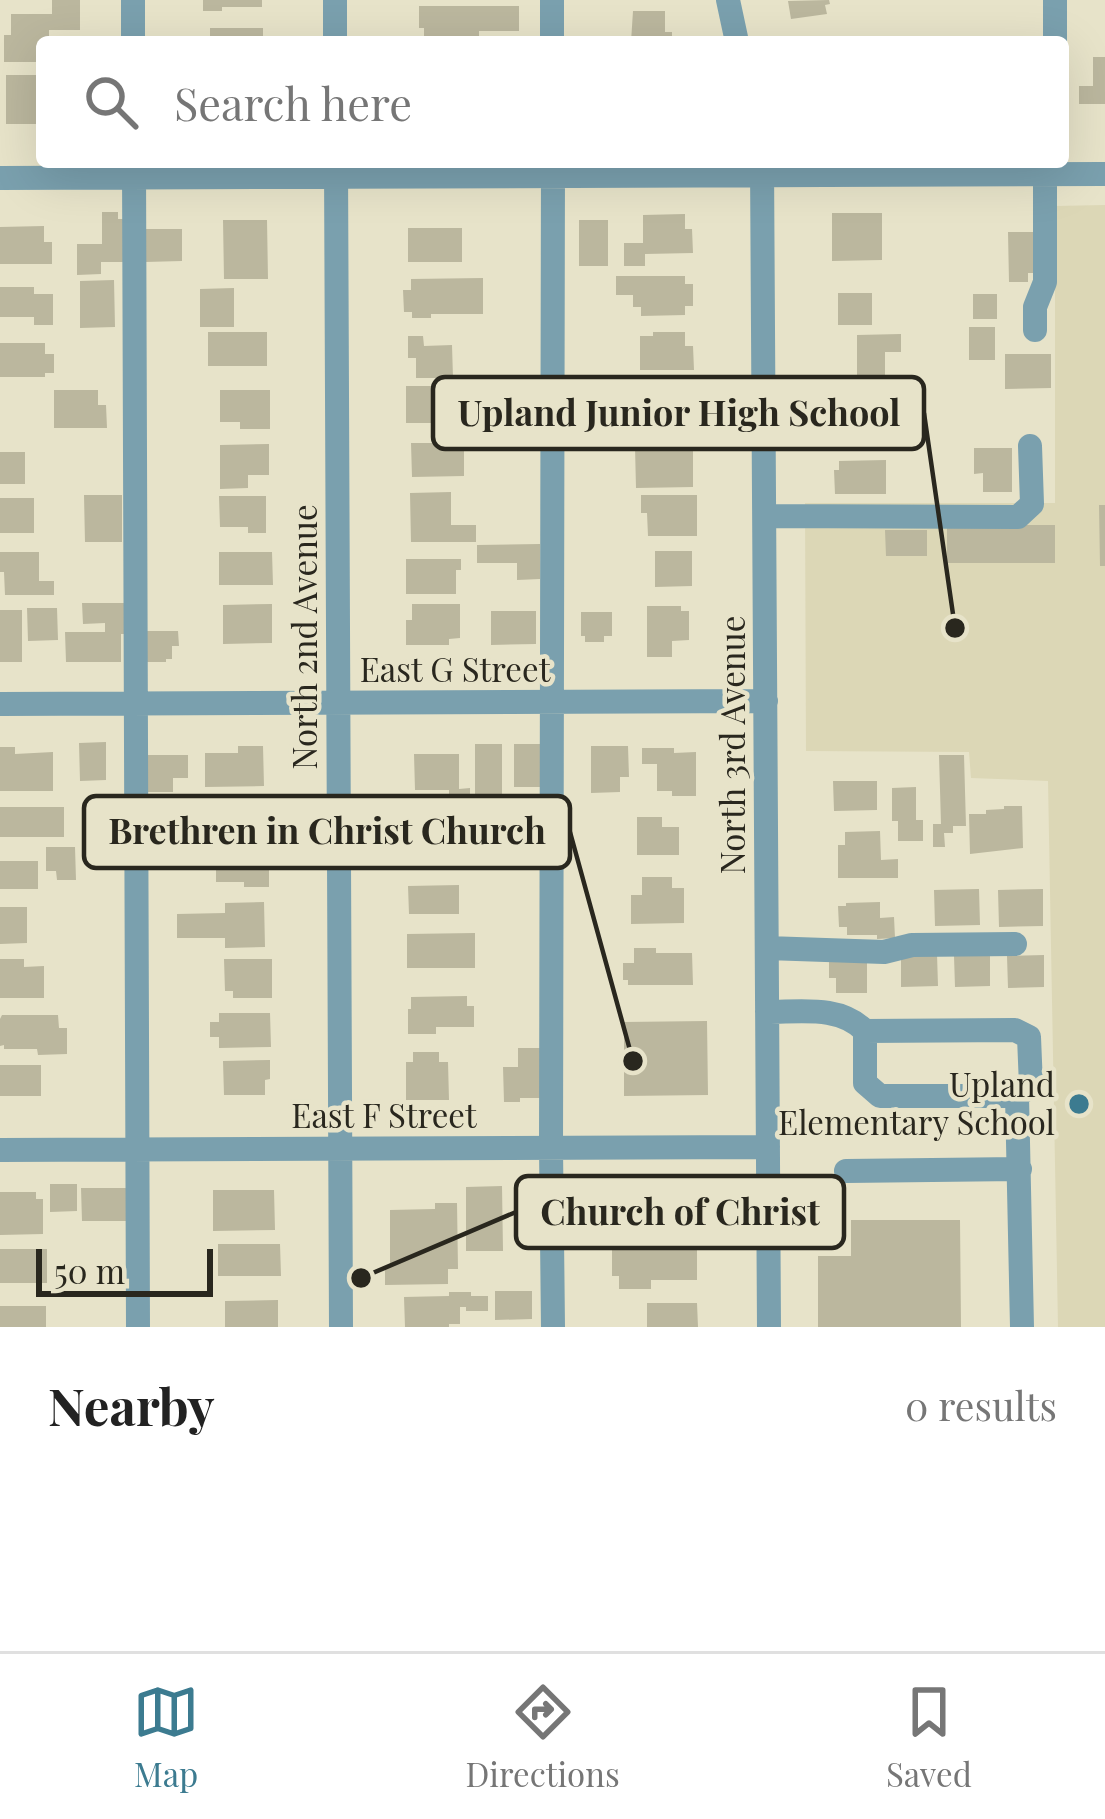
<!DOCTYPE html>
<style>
:root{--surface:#fff;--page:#f6f6f6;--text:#222;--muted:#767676;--line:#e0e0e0;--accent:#3c7b90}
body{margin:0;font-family:"Playfair Display",serif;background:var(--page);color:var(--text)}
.scale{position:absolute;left:36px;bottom:30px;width:177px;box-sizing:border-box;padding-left:12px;border:6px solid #29271e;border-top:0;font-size:33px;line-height:42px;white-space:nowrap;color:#29271e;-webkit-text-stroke:9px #e7e3c9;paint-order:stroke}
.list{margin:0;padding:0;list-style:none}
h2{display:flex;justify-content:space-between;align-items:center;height:156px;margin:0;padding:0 48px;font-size:51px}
h2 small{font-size:39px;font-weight:400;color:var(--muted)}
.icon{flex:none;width:66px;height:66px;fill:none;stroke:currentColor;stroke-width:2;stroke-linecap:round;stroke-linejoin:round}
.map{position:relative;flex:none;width:1105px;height:1327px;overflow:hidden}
.search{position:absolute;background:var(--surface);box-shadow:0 12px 48px #0002;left:36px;right:36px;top:36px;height:132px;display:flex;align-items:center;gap:30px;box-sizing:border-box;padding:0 42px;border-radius:12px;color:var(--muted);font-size:45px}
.sheet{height:324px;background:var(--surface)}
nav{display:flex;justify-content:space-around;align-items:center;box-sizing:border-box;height:168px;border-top:3px solid var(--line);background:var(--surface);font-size:33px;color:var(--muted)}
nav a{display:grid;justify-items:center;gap:6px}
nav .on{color:var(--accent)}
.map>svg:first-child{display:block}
.built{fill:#dcd7b6}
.building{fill:#bbb79e}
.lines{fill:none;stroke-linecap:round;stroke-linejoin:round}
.minor{stroke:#7aa0ae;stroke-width:24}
.poi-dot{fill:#3c7b90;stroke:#e7e3c9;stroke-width:4.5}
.labels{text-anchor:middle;stroke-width:9;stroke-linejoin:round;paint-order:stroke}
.street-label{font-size:33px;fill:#29271e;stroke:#e7e3c9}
.poi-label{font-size:33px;fill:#29271e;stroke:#e7e3c9;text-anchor:end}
.leader{fill:none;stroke:#29271e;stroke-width:4.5}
.callout-dot{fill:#29271e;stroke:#e7e3c9;stroke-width:4.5}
.callout{fill:#e7e3c9;stroke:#29271e;stroke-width:4.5}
.callout-label{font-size:36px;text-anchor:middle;font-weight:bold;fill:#29271e}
</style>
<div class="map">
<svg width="1105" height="1327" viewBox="0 0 1105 1327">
<rect width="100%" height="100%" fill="#e7e3c9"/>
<path class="built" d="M 1105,205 L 1105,1327 L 1058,1327 L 1048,781 L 971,778 L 969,752 L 806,751 L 805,503 L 1055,503 L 1055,206 Z"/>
<path class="building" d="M 52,0 L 80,0 L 80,30 L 49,30 L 49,42 L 42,42 L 42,62 L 4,62 L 4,35 L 11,35 L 11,14 L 52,14 Z
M 203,0 L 262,0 L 262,7 L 222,7 L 222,11 L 203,11 Z
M 829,0 L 830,4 L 825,5 L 827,14 L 791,19 L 788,1 Z
M 419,6 L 519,6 L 519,31 L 479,31 L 479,42 L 424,42 L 424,28 L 419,28 Z
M 633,11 L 665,11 L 665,32 L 672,32 L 672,42 L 631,42 Z
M 210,28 L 263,28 L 263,42 L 210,42 Z
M 1093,57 L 1105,57 L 1105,104 L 1079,104 L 1079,86 L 1093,86 Z
M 6,75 L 39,75 L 39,112 L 42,112 L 42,124 L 6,124 Z
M 102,212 L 118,212 L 118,219 L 124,219 L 124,262 L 101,262 L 101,274 L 77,275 L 77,244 L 102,244 Z
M 832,213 L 882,213 L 882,260 L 832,261 Z
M 685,214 L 685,229 L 692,229 L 693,253 L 645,254 L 645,266 L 624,266 L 624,243 L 643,243 L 643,215 Z
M 223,220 L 267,220 L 268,279 L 224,279 Z
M 579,220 L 608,220 L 608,266 L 579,266 Z
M 44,226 L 44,242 L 52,242 L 52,264 L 0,264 L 0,227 Z
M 408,228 L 462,228 L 462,262 L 408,262 Z
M 145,229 L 182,229 L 182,261 L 145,262 Z
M 1008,232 L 1038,232 L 1038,273 L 1028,273 L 1028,282 L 1009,282 Z
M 616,276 L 685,276 L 685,284 L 693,284 L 693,306 L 685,306 L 685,315 L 641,316 L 641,307 L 633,307 L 633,295 L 616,295 Z
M 483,278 L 483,314 L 431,314 L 431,318 L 412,318 L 412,312 L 404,312 L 403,290 L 411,290 L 411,279 Z
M 114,280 L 115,327 L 80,328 L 80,281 Z
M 0,287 L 34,287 L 34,294 L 53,294 L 53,325 L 34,325 L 34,317 L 0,317 Z
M 234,288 L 234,327 L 200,327 L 200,289 Z
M 838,293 L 872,293 L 872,325 L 838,325 Z
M 973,294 L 997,294 L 997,319 L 973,319 Z
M 969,327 L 995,327 L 995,360 L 969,360 Z
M 208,332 L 267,332 L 267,366 L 208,366 Z
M 653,332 L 685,332 L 685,346 L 693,346 L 694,370 L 640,370 L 640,336 L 653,336 Z
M 901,334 L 901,352 L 885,352 L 885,377 L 857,377 L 857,335 Z
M 408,336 L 423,336 L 424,346 L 452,345 L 453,378 L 416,378 L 416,358 L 408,358 Z
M 0,343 L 45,343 L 45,354 L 54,354 L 54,373 L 45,373 L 45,377 L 0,377 Z
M 1005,354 L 1051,354 L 1051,388 L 1005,389 Z
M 406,386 L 438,386 L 439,423 L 406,423 Z
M 54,390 L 98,390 L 98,405 L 106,405 L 107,428 L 54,428 Z
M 220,390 L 270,390 L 270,429 L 240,429 L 240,422 L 220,422 Z
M 893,401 L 894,415 L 907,415 L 907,439 L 896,439 L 897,450 L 878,450 L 878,442 L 838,442 L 838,427 L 830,427 L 830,413 L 838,413 L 838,402 Z
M 411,443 L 464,443 L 464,476 L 412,477 Z
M 269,444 L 269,475 L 248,475 L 248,488 L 220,489 L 220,445 Z
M 693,446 L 693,487 L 636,488 L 635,447 Z
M 974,448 L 1012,448 L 1012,492 L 983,492 L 983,473 L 974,474 Z
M 0,452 L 25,452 L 25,484 L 0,484 Z
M 886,460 L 886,494 L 835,494 L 834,470 L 839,470 L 839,461 Z
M 451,492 L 451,525 L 476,525 L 476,542 L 411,542 L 410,493 Z
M 84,495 L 122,495 L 122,542 L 85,542 Z
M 641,495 L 697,495 L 697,536 L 648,536 L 647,513 L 641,513 Z
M 219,496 L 266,496 L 266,533 L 248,533 L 248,527 L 220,527 Z
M 0,498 L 34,498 L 34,533 L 0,533 Z
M 1099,505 L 1105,505 L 1105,566 L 1100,566 Z
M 947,525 L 1055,525 L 1055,563 L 947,563 Z
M 885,530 L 927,530 L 927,556 L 886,556 Z
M 540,544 L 540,579 L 517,580 L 517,563 L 477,563 L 477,545 Z
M 655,551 L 692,551 L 692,586 L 655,587 Z
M 0,552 L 39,552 L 39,581 L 54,581 L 54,595 L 5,595 L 4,572 L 0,572 Z
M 219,552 L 272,552 L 273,585 L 219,585 Z
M 406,559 L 461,559 L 461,570 L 456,570 L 456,594 L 406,594 Z
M 82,603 L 126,603 L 126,634 L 121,634 L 121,662 L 66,662 L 65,632 L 105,632 L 105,623 L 83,624 Z
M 272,604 L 272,643 L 223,644 L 223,605 Z
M 412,604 L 460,604 L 460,638 L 449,639 L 449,645 L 406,645 L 406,620 L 412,620 Z
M 647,606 L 681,606 L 681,611 L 689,611 L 689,640 L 672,641 L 672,657 L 647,657 Z
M 27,608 L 57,608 L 58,640 L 28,641 Z
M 0,610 L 22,610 L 22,662 L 0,662 Z
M 491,611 L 536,611 L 536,644 L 491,645 Z
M 581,612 L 612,612 L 612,636 L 604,636 L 604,642 L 585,642 L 585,636 L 581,636 Z
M 145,631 L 178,631 L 179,646 L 172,646 L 172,659 L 166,659 L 166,662 L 146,662 Z
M 106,742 L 106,780 L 80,781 L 79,743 Z
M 475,744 L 502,744 L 502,801 L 475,802 Z
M 514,744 L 540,744 L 541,787 L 514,787 Z
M 238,746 L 263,746 L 264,786 L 205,787 L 205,753 L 238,753 Z
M 591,746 L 628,746 L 629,777 L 620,777 L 620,792 L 591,793 Z
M 0,747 L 15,747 L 15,754 L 53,752 L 53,791 L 0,791 Z
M 642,748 L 674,748 L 674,753 L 696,752 L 696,796 L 672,796 L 672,791 L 657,791 L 657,764 L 642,764 Z
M 414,754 L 459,754 L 459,789 L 470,788 L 470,811 L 449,811 L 449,790 L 415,790 Z
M 146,755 L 188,755 L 188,778 L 173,778 L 173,792 L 146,792 Z
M 939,755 L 964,755 L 966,826 L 953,826 L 953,833 L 944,833 L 945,847 L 933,847 L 933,824 L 941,824 Z
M 833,781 L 877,781 L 877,810 L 834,811 Z
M 916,787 L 916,820 L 923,820 L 923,841 L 898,841 L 898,821 L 892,821 L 892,788 Z
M 1004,806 L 1022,806 L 1023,848 L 970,854 L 969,814 L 986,814 L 986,810 L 1004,809 Z
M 0,807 L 64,807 L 64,837 L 0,837 Z
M 637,817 L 662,817 L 662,827 L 679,827 L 679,855 L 637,855 Z
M 880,831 L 881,860 L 898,859 L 898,878 L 838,878 L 838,845 L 845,845 L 845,832 Z
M 455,839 L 455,870 L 408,870 L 408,840 Z
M 46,847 L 75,847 L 76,880 L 57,880 L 56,871 L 46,871 Z
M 269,850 L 269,887 L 244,887 L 244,882 L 216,882 L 216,851 Z
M 0,861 L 38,861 L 38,889 L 0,889 Z
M 642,877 L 672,877 L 672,888 L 684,888 L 684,923 L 631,924 L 631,895 L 642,895 Z
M 459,885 L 459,914 L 409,914 L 408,886 Z
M 979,889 L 980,925 L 935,926 L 934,890 Z
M 1043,889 L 1043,926 L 999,927 L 998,890 Z
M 264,902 L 265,947 L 225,948 L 225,938 L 177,938 L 177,914 L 225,913 L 225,903 Z
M 880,902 L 880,918 L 894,917 L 895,938 L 877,939 L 877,935 L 847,935 L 847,927 L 839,927 L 838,906 L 846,906 L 846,903 Z
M 0,907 L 27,907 L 27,943 L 0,944 Z
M 475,933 L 475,968 L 407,968 L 407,934 Z
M 634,948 L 656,948 L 656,953 L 692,953 L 693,985 L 628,985 L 628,980 L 623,980 L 623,963 L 634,963 Z
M 937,954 L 938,986 L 901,987 L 901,955 Z
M 990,955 L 990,986 L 955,987 L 954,956 Z
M 1044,955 L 1044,987 L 1008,988 L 1007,956 Z
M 0,959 L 24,959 L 24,967 L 44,966 L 44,998 L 0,998 Z
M 224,959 L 272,959 L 272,998 L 233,998 L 233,991 L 225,991 Z
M 867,960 L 867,993 L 836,993 L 836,978 L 829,978 L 829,961 Z
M 467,996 L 467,1006 L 474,1006 L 474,1027 L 436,1027 L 436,1034 L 408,1034 L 408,1009 L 411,1009 L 411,997 Z
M 219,1013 L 270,1013 L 271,1047 L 219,1048 L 219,1037 L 210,1037 L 210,1022 L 219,1022 Z
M 2,1015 L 58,1015 L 59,1028 L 67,1028 L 67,1054 L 38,1055 L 37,1049 L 4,1049 L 4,1045 L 0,1046 L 0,1019 Z
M 707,1021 L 708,1095 L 624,1096 L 624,1022 Z
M 518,1048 L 544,1048 L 545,1098 L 520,1098 L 520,1102 L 504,1102 L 503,1067 L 518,1067 Z
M 413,1052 L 439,1052 L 439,1062 L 448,1062 L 449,1100 L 406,1100 L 406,1062 L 413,1062 Z
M 270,1060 L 270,1079 L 265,1080 L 265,1095 L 224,1095 L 223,1061 Z
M 0,1065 L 41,1065 L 41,1096 L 0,1096 Z
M 50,1184 L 77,1184 L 77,1211 L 50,1212 Z
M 502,1186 L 503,1251 L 466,1251 L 466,1187 Z
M 81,1188 L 127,1188 L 127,1221 L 82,1221 Z
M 213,1190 L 274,1190 L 275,1230 L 213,1231 Z
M 0,1192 L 36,1192 L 36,1199 L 43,1199 L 43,1234 L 0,1235 Z
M 435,1203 L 457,1203 L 458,1269 L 448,1269 L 448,1284 L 385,1285 L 385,1267 L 390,1267 L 390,1210 L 435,1209 Z
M 851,1220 L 960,1220 L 961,1327 L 818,1327 L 818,1256 L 851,1256 Z
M 218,1244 L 280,1244 L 281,1276 L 218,1276 Z
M 0,1249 L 47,1249 L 47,1283 L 0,1283 Z
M 612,1249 L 697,1249 L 697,1280 L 651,1280 L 651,1289 L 619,1289 L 619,1276 L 612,1276 Z
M 495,1291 L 532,1291 L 532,1319 L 495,1320 Z
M 449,1292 L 471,1292 L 471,1296 L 488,1296 L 488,1311 L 466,1311 L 466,1307 L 460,1307 L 460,1324 L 449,1324 L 449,1327 L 405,1327 L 404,1297 L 449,1296 Z
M 278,1300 L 278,1327 L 225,1327 L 225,1301 Z
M 647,1303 L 697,1303 L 698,1327 L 647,1327 Z
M 0,1306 L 46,1306 L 46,1327 L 0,1327 Z"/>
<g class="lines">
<path class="minor" d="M 133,0 L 133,42
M 335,0 L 335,42
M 552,0 L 552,42
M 728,0 L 737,42
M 1055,42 L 1055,0
M 134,162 L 138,1327
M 336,162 L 341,1327
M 553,162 L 551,1148 L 553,1327
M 762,162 L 769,1327
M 0,178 L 1105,174
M 1035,330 L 1035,307 L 1045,282 L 1045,174
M 765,516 L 1018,517 L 1032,504 L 1030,446
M 0,704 L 766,701
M 767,948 L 884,952 L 912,945 L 1015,944
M 767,1012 C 801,1012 840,1005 865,1031 L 865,1083 L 880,1096 L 1017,1096 L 1031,1086 L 1029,1037 L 1015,1030 L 865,1031
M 1017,1096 L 1022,1327
M 0,1150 L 768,1147
M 846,1171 L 1020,1169"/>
</g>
<circle class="poi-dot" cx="1079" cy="1104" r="12"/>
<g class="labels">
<g class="street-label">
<text transform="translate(305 637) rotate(-90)" y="12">North 2nd Avenue</text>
<text x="455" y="682">East G Street</text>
<text transform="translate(733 745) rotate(-90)" y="12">North 3rd Avenue</text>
<text x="384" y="1128">East F Street</text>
</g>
<g class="poi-label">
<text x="1055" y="1097">Upland<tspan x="1055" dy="38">Elementary School</tspan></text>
</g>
</g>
<path class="leader" d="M955 628L924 413M633 1061L570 832M361 1278L516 1212"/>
<g class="callout-dot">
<circle cx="955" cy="628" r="12"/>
<circle cx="633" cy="1061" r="12"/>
<circle cx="361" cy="1278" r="12"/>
</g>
<g class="callout">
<rect x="433" y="377" width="491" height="72" rx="12"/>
<rect x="84" y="796" width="486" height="72" rx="12"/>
<rect x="516" y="1176" width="328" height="72" rx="12"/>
</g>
<g class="callout-label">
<text x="679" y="426">Upland Junior High School</text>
<text x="327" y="844">Brethren in Christ Church</text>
<text x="680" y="1225">Church of Christ</text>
</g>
</svg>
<div class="scale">50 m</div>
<div class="search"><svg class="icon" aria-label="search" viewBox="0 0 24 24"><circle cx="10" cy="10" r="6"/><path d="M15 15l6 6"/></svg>Search here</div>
</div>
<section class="sheet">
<h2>Nearby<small>0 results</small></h2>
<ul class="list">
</ul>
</section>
<nav>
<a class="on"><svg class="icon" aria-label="map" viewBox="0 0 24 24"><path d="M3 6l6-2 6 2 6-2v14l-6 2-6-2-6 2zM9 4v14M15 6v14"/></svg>Map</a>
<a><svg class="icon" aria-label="directions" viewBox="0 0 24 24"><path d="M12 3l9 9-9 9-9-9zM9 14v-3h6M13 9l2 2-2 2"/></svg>Directions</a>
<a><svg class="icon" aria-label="saved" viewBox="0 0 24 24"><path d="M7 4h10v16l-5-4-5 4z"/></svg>Saved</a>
</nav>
